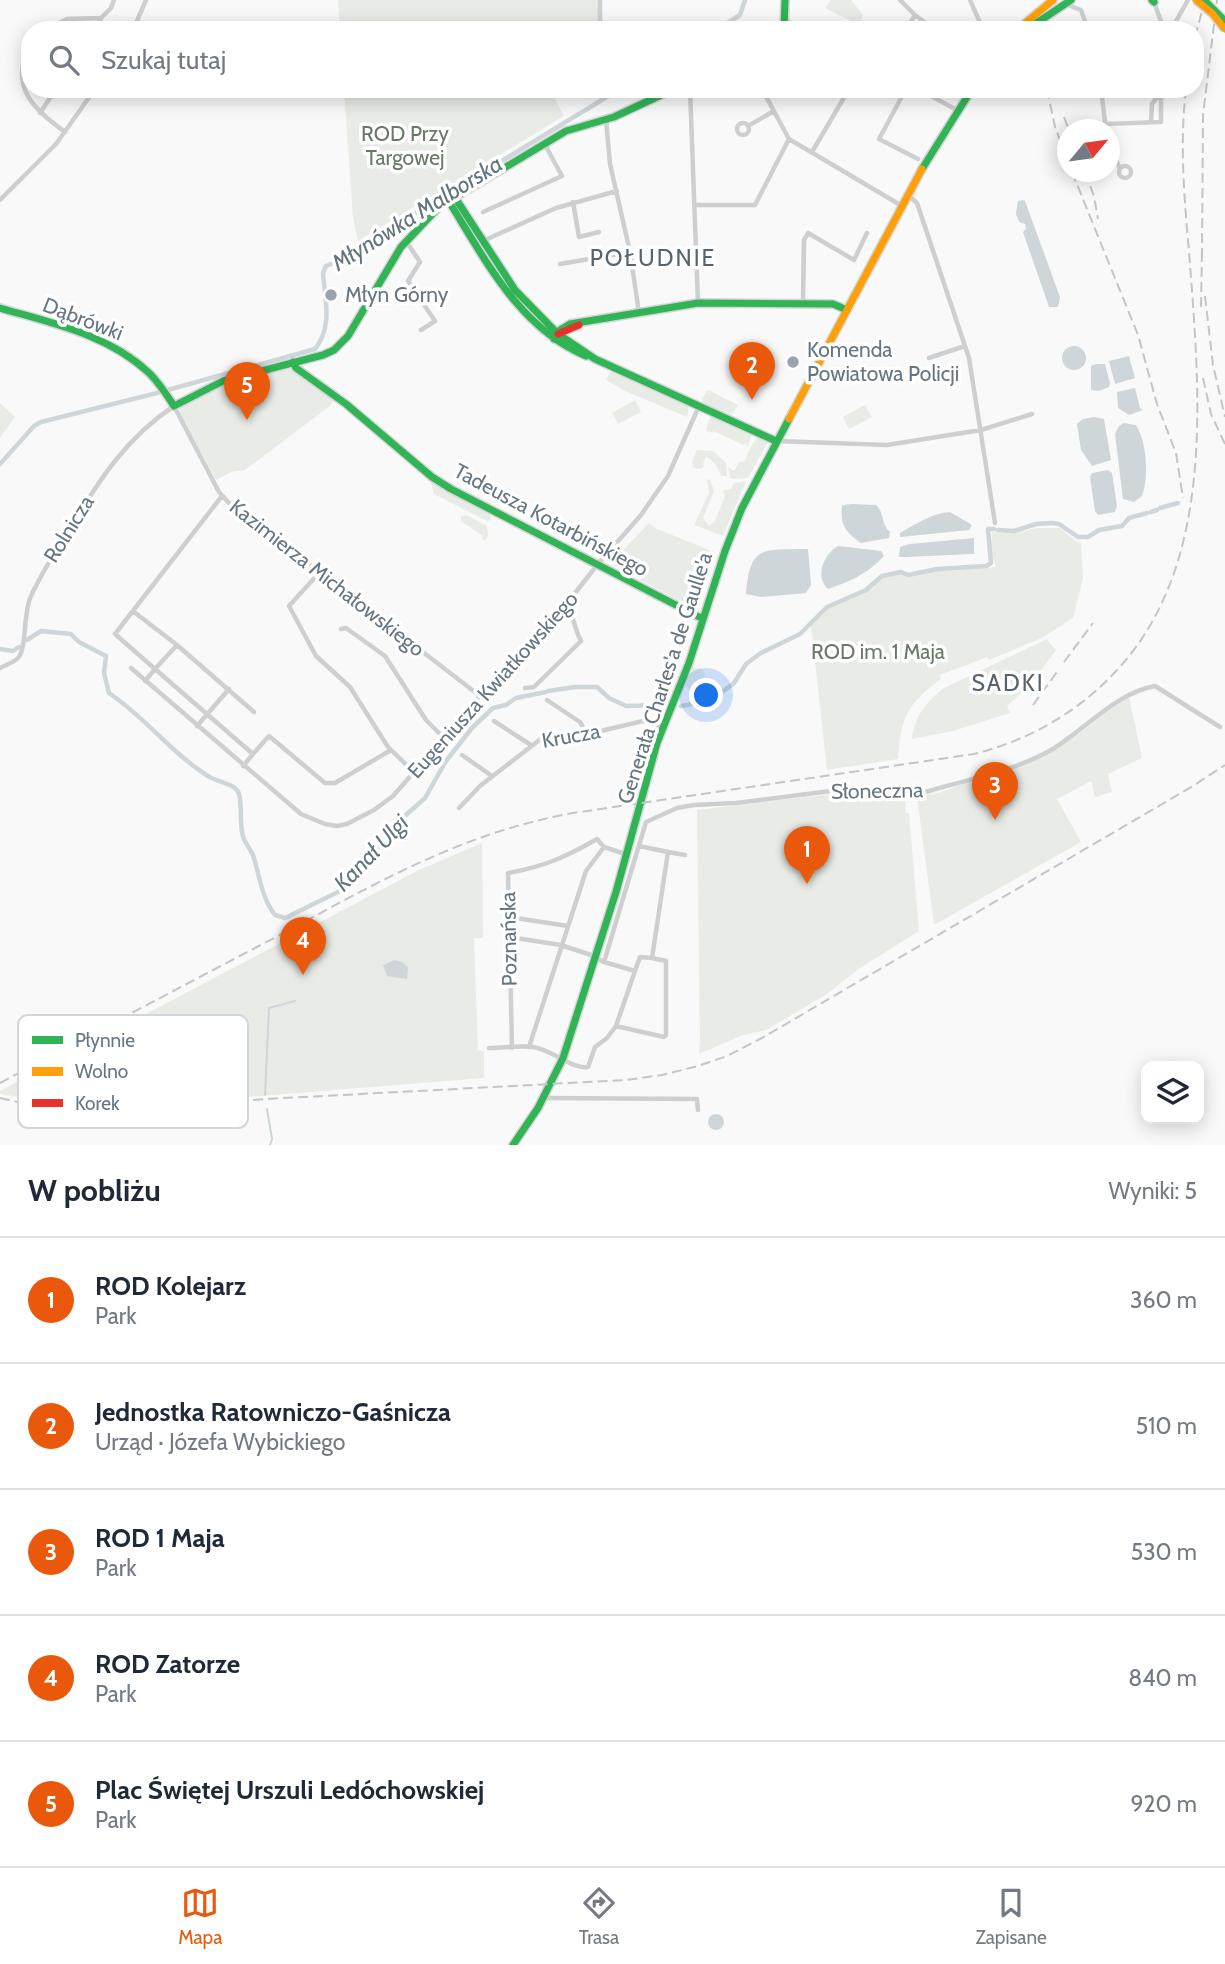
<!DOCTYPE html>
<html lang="pl">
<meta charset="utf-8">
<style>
:root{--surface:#fff;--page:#f2f2f3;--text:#1f2937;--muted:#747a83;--line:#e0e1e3;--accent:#ea580c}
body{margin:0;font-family:Cabin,sans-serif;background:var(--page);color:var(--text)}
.controls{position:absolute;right:21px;bottom:21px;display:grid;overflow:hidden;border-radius:14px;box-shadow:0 4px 18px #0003}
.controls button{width:63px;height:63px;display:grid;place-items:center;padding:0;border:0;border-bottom:2px solid var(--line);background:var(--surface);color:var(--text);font:35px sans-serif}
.compass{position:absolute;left:1057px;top:119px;width:63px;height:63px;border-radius:50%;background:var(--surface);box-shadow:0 4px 18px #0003;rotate:61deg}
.you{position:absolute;left:707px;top:696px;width:24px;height:24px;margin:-18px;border:5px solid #fff;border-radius:50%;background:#1a73e8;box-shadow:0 0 0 10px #1a73e833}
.badge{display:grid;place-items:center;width:46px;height:46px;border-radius:50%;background:var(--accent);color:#fff;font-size:23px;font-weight:700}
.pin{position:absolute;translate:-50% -58px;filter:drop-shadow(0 2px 4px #0008)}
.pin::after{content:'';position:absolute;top:37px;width:24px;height:21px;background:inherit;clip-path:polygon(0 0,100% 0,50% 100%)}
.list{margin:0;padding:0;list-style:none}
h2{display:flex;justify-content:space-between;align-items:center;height:91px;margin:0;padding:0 28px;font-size:30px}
h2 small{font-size:23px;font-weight:400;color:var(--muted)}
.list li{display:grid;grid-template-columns:46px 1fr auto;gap:21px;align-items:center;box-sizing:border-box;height:126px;padding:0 28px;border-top:2px solid var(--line)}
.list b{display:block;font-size:26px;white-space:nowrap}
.list p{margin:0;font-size:23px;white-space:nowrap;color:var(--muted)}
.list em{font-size:23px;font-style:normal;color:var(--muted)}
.icon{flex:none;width:38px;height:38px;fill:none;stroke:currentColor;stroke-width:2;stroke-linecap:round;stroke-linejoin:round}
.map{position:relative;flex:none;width:1225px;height:1145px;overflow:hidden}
.search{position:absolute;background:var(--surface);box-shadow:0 4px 18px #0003;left:21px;right:21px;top:21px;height:77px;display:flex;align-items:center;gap:18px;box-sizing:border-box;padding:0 24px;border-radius:28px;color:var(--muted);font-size:26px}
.sheet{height:721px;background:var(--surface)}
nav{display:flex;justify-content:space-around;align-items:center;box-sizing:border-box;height:98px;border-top:2px solid var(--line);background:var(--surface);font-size:19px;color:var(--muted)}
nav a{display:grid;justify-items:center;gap:4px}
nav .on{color:var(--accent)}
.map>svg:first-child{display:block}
.green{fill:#e8ebe6}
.water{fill:#ced6d9}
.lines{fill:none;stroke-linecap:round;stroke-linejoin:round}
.stream{stroke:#ced6d9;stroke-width:2}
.canal{stroke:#ced6d9;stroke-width:4.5}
.fast-casing{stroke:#d5d6d7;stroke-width:10}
.slow-casing{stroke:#d5d6d7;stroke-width:10}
.jam-casing{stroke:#d5d6d7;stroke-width:10}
.street{stroke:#cecfd0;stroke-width:4.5}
.fast{stroke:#30b455;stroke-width:7}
.slow{stroke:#ff9f0a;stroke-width:7}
.jam{stroke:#e5322d;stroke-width:7}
.rail{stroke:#c3c5c6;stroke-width:2;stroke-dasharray:10 5;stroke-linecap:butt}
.fast-bridge-casing{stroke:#d5d6d7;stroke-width:10;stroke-linecap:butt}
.slow-bridge-casing{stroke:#d5d6d7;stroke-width:10;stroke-linecap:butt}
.fast-bridge{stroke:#30b455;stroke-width:7}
.slow-bridge{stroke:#ff9f0a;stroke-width:7}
.poi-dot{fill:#99a4ac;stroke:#fff;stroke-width:2.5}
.labels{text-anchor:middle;stroke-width:7;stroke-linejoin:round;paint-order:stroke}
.park-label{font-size:21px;fill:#687a64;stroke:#fff}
.poi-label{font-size:21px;fill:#657683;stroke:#fff;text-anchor:start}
.street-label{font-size:21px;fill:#657683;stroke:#fff}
.water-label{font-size:23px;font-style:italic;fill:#60757c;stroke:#fff}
.neighbourhood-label{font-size:23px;letter-spacing:2px;fill:#57646e;stroke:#fff}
.key{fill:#fff;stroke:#d1d6da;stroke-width:2}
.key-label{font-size:19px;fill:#657683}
</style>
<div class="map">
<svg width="1225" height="1145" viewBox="0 0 1225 1145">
<rect width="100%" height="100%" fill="#f9f9f9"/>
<path class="green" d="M 338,0 L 598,0 L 598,30 L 340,30 Z
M 831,0 L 851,0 L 863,15 L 859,25 L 825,8 Z
M 344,89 L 550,89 L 564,116 L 358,241 L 353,217 Z
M 289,366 L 333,398 L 331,405 L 245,470 L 231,472 L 216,480 L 180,413 L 180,405 L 218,385 Z
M 612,369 L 682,401 L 689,407 L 687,417 L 623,390 L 606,380 Z
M 708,390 L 738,405 L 733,413 L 726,416 L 705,406 L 702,399 Z
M 635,400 L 641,412 L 618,424 L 612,413 Z
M 0,403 L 15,417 L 0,438 Z
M 865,405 L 872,417 L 849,429 L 843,417 Z
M 714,415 L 752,433 L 748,446 L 746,447 L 747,444 L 745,443 L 744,445 L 713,431 L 712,433 L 706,430 L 710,417 Z
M 759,436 L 769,440 L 748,478 L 731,479 L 728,467 L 734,471 L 739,462 L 744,462 L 754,441 Z
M 697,450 L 713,451 L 726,463 L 727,476 L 721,476 C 715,462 718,466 706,456 L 703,464 L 704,466 L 701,469 L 694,468 L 692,462 Z
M 710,479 L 714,491 L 703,518 L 709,526 L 715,521 L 725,496 L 723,490 L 731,489 L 734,483 L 746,481 L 723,536 L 694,525 L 709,493 L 707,480 Z
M 433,481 L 490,513 L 491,520 L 487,521 L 434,494 L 431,483 Z
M 466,515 L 487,526 L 488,536 L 485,541 L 482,538 L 483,536 L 461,521 L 461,516 Z
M 649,523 L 655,528 L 714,552 L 696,609 L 610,564 Z
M 1037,528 L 1060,528 L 1077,542 L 1081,543 L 1083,578 L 1073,618 L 1042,638 L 989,660 L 987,657 L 940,675 L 941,679 C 907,704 901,717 898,759 L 827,770 L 811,624 L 829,607 L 868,591 L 887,574 L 913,575 L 937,570 L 996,567 L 991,551 L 992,532 L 1012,533 Z
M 1047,639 L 1056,650 L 1032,683 L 1007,706 L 1010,713 L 953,731 L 912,739 C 914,717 927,701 944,688 Z
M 692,667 L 702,669 L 705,674 L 701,688 L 697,691 L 688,689 L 686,686 Z
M 1129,697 L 1142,758 L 1108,774 L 1112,792 L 1095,797 L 1091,781 L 1057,799 L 1081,842 L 934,925 L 917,796 L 938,793 L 1046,755 L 1084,730 L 1114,705 Z
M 856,791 L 905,796 L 906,813 L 909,813 L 919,931 L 860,968 L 824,996 L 766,1030 L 743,1035 L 699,1054 L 700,1040 L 697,810 Z
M 482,843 L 483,938 L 474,938 L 478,1050 L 484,1051 L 484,1078 L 109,1108 L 66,1104 L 0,1094 L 0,1091 L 419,870 Z"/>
<path class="water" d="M 1023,200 L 1025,201 L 1060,297 L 1058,307 L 1049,307 L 1023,232 L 1026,229 L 1025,224 L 1019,222 L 1016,214 L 1018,201 Z
M1062 358a12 12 0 1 1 24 0a12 12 0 1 1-24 0Z
M 1129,356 L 1135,378 L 1115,384 L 1109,361 Z
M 1096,364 L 1105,364 L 1110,383 L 1109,387 L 1099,391 L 1091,390 L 1091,366 Z
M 1135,388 L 1140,408 L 1143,410 L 1129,415 L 1118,408 L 1117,392 Z
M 1094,417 L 1104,419 L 1111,460 L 1092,466 L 1081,450 L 1077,424 L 1083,419 Z
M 1124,423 L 1136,425 C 1147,442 1149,478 1142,496 L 1134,502 L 1123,499 L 1115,434 L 1119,426 Z
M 1108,470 L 1112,473 L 1117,506 L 1115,512 L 1098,515 L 1095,511 L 1090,477 L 1092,473 Z
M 853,504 L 876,505 C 885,513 880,523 890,532 L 889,538 L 861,543 C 845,532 840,525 842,505 Z
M 950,512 L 972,525 L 969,530 L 900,537 L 900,533 C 916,524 932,513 950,512 Z
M 974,538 L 974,554 L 905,557 L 899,557 L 900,547 L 910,544 Z
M 838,546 L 881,551 L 884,556 C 869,573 849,582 828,589 C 814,576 824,554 838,546 Z
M 808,549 L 811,585 L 806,593 L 761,597 L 746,594 C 750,544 763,550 808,549 Z
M 394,960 L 402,962 L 408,967 L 407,979 L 387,976 L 383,965 Z
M708 1122a8 8 0 1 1 16 0a8 8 0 1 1-16 0Z"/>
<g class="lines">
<path class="stream" d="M 265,1095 L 269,1008 L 295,1001
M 267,1109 L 272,1139 L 270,1145"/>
<path class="canal" d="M 717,30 L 740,15 L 745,0
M 0,464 L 34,426 L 41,422 L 157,393 L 315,349 C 333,327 325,299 323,273 L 326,266 L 351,256 L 356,247 L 375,238 L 620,89
M 1160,508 L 1178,503
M 1151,512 L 1157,510
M 998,530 L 1014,531 L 1036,524 L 1052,523 L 1059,524 L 1078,537 L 1088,537 L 1099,530 L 1122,526 L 1129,518 L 1147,513
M 27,640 L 41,631 L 71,634 L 79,642 L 106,656 L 104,673 L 109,693 C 145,717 171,753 208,776 C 216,782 236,783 239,794 C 242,804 240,821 242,832 C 243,842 249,846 253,855 C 260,876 261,897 275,915 L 285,918 L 338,892 L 357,866 L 374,854 L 388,831 L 425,798 L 446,761 L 472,728 L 493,708 L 506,705 L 516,698 L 546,692
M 0,649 L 13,651 L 19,647
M 548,691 L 575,687 L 597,687 L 609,698 L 626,706 L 664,705
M 681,706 L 718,700 L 721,693 L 734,683 L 746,664 L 761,653 L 800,634 L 827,607 L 866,590 L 882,576 L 901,572 L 908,575 L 937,569 L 986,566 L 991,563 L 988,529 L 994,529"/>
<g class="fast-casing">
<path id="fast" d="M 1152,0 L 1154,2
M 784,30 L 785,0
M 1026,30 L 1071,0
M 922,169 L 972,89
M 454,196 L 515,290 L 558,334 L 595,359 L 776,441
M 448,200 C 485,259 519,328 586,356
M 0,308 C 51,323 107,334 148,372 C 158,381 166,394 174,406 L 223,381 L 323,355 L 334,350 L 348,336 L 401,247 L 439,207 L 566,131 L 614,117 L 674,89
M 554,339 L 560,330 L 570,324 L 698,303 L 833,304 L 847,310
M 293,362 L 296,368 L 346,404 L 432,477 L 451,489 L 703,619
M 513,1145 L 538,1108 L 563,1058 L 616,892 L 657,743 L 689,663 L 725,551 L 742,508 L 789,419"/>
</g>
<g class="slow-casing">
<path id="slow" d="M 1017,30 L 1053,0
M 789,419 L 922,169"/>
</g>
<g class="jam-casing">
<path id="jam" d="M 558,334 L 579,325"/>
</g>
<path class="street" d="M 900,0 L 915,15 L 935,30
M 970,0 L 982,27
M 1154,2 L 1164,30
M 1065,4 L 1081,10 L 1088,30
M 785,20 L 807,30
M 44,30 L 67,19 L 101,18 L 111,8 L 114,0
M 97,30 L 101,18
M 133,30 L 146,0
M 600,30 L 600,0
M 906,30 L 915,15
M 1171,30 L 1188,0
M 30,46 C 8,87 35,110 65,132
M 690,89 L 698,303
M 762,89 L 789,139 L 902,206
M 906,89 L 879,139 L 918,159
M 918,89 L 957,110
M 1101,89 L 1106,130
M 40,113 L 56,89
M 606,119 L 610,164 L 630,252 L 639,313
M 1151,122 L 1152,104 L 1160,94
M737 129a6 6 0 1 1 12 0a6 6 0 1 1-12 0Z
M 1105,124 L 1161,122 L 1161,89
M 748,126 L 774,111
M 1110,144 L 1120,169
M 812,152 L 849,89
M1119 172a6 6 0 1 1 12 0a6 6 0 1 1-12 0Z
M 908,195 L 917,203 L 969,358 L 995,523
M 0,200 L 56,144 L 95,89
M 573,202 L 579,237 L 599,232
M 695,205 L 755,205 L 789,139
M 483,212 L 562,176 L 544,143
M 406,241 L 420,262 L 408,281 L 435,321 L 421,330
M 483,241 L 556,208 L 617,191
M 560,264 L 630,252
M 803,304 L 804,240 L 808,233 L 854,260 L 867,233
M 929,358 L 965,346
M 777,441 L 887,445 L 981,430 L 1032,414
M 319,573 L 289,606 L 316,656 L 350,687 L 388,747 L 414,772
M 134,612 L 177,645
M 341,629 L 346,628 L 385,656 L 426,720 L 443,737
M 0,668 C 6,665 14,662 18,658 C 27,649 23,612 31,596 C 42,572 57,549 71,527 C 99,480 127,437 174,406 L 219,492 L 228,502 L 480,696
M 131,668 L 301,814 L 325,824 L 337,826 L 347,824 L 374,810 L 393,796 L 503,670 L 565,606 L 597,565 L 641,515 L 668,476 L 699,406
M 145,681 L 155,669 L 115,634 L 222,496
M 525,688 L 534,687 L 581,641 C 574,629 575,616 565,606
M 547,700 L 580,722 L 587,734
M 254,712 L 177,645 L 155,669 L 253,754 L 269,736 L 325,783 L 335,783 L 391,750
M 494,721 L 531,745
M 197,726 L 229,689
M 462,755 L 492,776
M 243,766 L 253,754
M 459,808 L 480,786 L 542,738 L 588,734 L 643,721 L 663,727
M 668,852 L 685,855
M 509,917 L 568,926
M 509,937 L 561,945 L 591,955 L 604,962 L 635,971 L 640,957 L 652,958 L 668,852 L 639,846
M 604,962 L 646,822 L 677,808 L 694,805 L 736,803 L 862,787 L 915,794 L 929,791 C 970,779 1014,771 1051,750 C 1085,730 1115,693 1155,686 L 1220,727
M 616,1026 L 664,1037 L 666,1035 L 666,961 L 652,958
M 529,1047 L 586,871 L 604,847
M 489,1048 C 503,1048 519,1045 533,1047 C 551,1049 573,1070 588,1067 L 595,1047 L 607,1038 L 616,1026 L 635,971
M 512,1048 L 508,873 C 543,867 566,857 597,839 L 604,847 L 622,853
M 544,1098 L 697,1099 L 698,1110"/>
<use href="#fast" class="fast"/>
<use href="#slow" class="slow"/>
<use href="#jam" class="jam"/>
<path class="rail" d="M 1195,37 L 1205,0
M 1047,89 L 1055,127 L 1068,161
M 1064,117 L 1069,130
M 1072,172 L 1138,335 L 1157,404 L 1176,453 L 1183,498
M 1085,172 L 1094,196 L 1098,219
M 1202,258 L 1203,115 L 1217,0
M 1205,296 L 1213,365 L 1225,417
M 1201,307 L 1202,250
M 1203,378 L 1211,414 L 1225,444
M 1064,662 L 1093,623
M 1033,705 L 1057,672
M 0,1083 C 92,1034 184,985 276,937 C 375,884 461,833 573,813 L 974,754 C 1030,740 1080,711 1118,669 C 1215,563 1200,397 1190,264 C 1185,205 1179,148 1186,89
M 0,1098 L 49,1109 L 98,1113 L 266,1099 L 626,1080 L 662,1075 L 698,1066 L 727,1056 L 762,1038 L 1193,786 L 1225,765"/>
<g class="fast-bridge-casing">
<path id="fast-bridge" d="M 1204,0 L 1225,21"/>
</g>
<g class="slow-bridge-casing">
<path id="slow-bridge" d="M 1196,0 L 1212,13 L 1225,29"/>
</g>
<use href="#fast-bridge" class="fast-bridge"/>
<use href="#slow-bridge" class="slow-bridge"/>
</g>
<g class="poi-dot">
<circle cx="331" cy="295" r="7"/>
<circle cx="793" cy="362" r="7"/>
</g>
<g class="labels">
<g class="park-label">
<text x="405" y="141">ROD Przy<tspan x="405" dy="24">Targowej</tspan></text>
<text x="878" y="659">ROD im. 1 Maja</text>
</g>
<g class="poi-label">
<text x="345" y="302">Młyn Górny</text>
<text x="807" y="357">Komenda<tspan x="807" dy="24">Powiatowa Policji</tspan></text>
</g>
<g class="street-label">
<text transform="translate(83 319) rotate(21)" y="7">Dąbrówki</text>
<text transform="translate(551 520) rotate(28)" y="7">Tadeusza Kotarbińskiego</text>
<text transform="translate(69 529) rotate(-58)" y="7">Rolnicza</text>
<text transform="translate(327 578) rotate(38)" y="7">Kazimierza Michałowskiego</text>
<text transform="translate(665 678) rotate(-72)" y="7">Generała Charles'a de Gaulle'a</text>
<text transform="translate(493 685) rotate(-48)" y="7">Eugeniusza Kwiatkowskiego</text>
<text transform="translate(571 736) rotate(-10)" y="7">Krucza</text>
<text transform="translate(877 791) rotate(-1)" y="7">Słoneczna</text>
<text transform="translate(509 939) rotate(-91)" y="7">Poznańska</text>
</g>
<g class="water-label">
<text transform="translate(417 213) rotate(-32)" y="8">Młynówka Malborska</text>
<text transform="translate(371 853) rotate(-46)" y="8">Kanał Ulgi</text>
</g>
<g class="neighbourhood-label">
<text x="653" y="266">POŁUDNIE</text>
<text x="1008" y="691">SADKI</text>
</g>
</g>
<rect x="18" y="1015" width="230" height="113" rx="10" class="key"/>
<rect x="32" y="1036" width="31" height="8" fill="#30b455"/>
<rect x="32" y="1067" width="31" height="9" fill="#ff9f0a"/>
<rect x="32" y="1099" width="31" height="8" fill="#e5322d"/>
<g class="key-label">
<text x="75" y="1047">Płynnie</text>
<text x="75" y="1078">Wolno</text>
<text x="75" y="1110">Korek</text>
</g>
</svg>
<div class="controls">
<button><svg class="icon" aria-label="layers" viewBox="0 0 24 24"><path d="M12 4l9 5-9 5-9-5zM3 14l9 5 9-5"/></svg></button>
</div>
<svg class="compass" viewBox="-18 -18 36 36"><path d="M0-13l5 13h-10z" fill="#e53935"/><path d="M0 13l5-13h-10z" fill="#747a83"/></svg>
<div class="you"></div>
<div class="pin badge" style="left:807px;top:884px">1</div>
<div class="pin badge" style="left:752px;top:400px">2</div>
<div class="pin badge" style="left:995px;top:820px">3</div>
<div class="pin badge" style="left:303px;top:975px">4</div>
<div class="pin badge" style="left:247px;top:420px">5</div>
<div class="search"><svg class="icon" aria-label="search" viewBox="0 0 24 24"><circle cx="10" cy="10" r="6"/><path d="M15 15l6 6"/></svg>Szukaj tutaj</div>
</div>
<section class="sheet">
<h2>W pobliżu<small>Wyniki: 5</small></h2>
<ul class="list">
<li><span class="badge">1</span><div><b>ROD Kolejarz</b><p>Park</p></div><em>360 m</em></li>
<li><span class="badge">2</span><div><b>Jednostka Ratowniczo-Gaśnicza</b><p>Urząd · Józefa Wybickiego</p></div><em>510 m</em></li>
<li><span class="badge">3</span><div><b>ROD 1 Maja</b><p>Park</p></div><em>530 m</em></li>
<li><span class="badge">4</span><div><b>ROD Zatorze</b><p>Park</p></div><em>840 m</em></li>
<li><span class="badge">5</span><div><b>Plac Świętej Urszuli Ledóchowskiej</b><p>Park</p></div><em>920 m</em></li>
</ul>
</section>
<nav>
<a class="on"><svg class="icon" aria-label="map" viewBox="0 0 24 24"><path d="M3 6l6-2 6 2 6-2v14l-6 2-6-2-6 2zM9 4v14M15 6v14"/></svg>Mapa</a>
<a><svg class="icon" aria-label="directions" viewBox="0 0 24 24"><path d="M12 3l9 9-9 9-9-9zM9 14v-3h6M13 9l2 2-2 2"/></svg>Trasa</a>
<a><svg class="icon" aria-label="saved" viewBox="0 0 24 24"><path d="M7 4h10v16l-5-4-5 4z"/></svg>Zapisane</a>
</nav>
